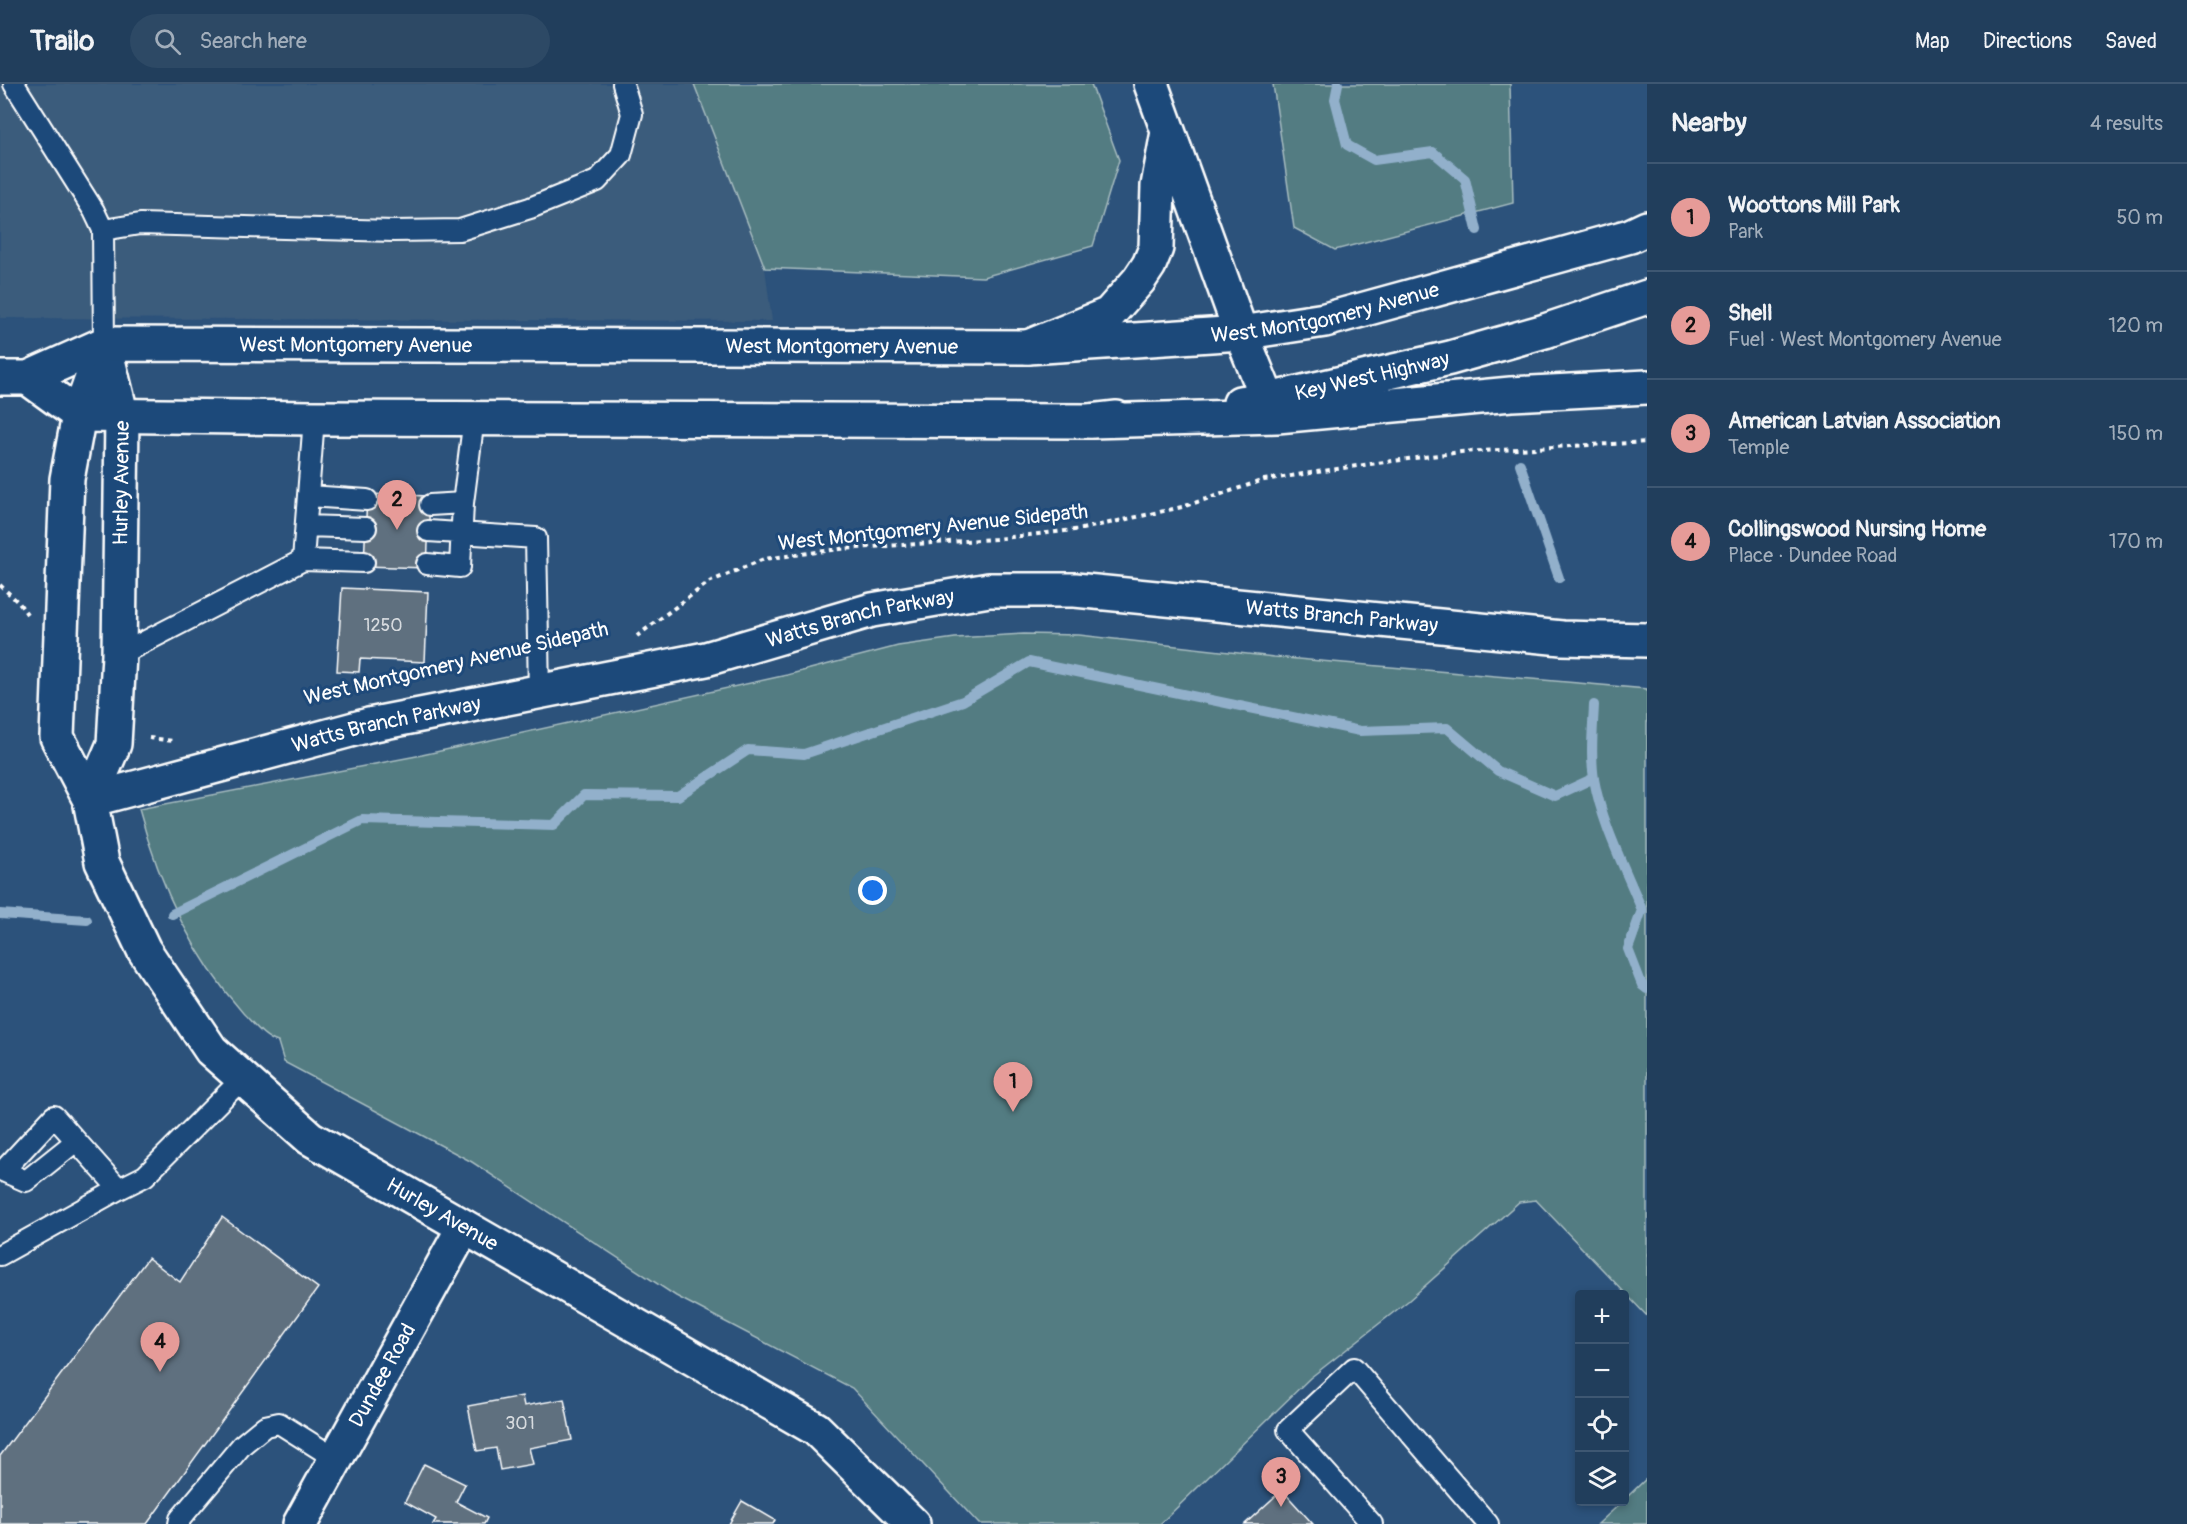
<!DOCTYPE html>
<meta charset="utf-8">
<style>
:root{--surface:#213e5c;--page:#2d4965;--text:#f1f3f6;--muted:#a2aebb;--line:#3e5772;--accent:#e69b98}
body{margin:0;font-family:Pangolin,sans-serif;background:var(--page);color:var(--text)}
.controls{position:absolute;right:18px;bottom:18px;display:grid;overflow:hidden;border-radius:6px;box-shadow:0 3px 9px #0003}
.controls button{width:54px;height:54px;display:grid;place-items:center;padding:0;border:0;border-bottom:2px solid var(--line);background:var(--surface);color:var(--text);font:30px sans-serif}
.you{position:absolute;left:873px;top:807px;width:21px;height:21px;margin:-15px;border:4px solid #fff;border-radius:50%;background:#1a73e8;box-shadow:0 0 0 9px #1a73e833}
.badge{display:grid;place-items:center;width:39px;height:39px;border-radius:50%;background:var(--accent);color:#111;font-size:20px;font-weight:700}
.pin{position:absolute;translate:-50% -50px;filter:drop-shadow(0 2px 3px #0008)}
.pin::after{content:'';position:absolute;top:32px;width:21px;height:18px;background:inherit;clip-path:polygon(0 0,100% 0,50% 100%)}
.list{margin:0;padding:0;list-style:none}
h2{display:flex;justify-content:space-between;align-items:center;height:78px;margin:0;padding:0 24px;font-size:26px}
h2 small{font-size:20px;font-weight:400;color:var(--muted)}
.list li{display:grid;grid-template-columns:39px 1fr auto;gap:18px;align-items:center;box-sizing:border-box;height:108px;padding:0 24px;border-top:2px solid var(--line)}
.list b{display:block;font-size:22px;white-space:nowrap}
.list p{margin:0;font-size:20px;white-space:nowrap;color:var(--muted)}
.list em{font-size:20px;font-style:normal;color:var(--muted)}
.icon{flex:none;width:33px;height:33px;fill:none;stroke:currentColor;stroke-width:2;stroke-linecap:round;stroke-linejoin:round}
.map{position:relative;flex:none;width:1647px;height:1440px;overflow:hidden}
header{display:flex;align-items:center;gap:36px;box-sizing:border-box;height:84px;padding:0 30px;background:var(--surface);border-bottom:2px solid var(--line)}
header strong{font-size:28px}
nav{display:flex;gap:33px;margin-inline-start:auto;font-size:21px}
.search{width:420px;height:54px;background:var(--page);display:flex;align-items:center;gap:15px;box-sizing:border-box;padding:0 21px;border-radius:33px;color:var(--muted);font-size:22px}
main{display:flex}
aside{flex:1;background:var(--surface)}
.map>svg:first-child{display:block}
.built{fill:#3b5b7c}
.green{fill:#527b82;stroke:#a8bdc0;stroke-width:1.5}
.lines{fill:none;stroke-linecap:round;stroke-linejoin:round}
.stream{stroke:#92b0cb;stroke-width:10}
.building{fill:#5f707f;stroke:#fff;stroke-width:1.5}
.service-casing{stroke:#fff;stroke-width:24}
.minor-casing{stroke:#fff;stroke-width:38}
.tertiary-casing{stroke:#fff;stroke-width:38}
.primary-casing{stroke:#fff;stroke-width:38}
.motorway-casing{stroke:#fff;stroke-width:38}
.path{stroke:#fff;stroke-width:4;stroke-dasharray:4.5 4.5;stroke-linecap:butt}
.service{stroke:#1f4a7a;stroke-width:20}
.minor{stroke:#1f4a7a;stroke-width:33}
.tertiary{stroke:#1f4a7a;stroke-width:33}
.primary{stroke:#1f4a7a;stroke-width:33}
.motorway{stroke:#1f4a7a;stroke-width:33}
.labels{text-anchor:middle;stroke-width:6;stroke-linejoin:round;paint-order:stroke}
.number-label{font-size:18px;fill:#d7dbdf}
.street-label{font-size:21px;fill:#fff;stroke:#1f4a7a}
</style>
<header>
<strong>Trailo</strong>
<div class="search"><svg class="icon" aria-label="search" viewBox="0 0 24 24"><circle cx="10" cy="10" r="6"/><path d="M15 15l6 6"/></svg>Search here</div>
<nav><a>Map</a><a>Directions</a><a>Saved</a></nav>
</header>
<main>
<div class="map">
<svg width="1647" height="1440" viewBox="0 0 1647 1440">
<rect width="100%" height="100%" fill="#2c527b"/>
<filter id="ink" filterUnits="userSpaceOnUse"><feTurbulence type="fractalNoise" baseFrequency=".0167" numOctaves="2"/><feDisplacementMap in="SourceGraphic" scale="12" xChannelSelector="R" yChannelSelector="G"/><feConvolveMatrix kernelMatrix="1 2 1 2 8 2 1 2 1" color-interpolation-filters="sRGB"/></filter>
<g filter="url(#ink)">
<path class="built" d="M 0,0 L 694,0 L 765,184 L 772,237 L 0,234 Z"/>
<path class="green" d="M 694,0 L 1091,0 L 1119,76 L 1093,162 L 983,193 L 765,184 Z
M 1273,0 L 1510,0 L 1513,119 L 1335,166 L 1294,144 Z
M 1024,550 L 1079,551 L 1274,573 L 1647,605 L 1647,1232 L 1536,1116 L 1519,1118 L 1408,1217 L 1310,1294 L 1160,1440 L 979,1440 L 852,1304 L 676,1212 L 472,1078 L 284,978 L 278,958 C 264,954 254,940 243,929 C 192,871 159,800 139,725 L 422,671 L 787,591 L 898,562 L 955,554 Z
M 1647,1394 L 1647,1440 L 1598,1440 L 1622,1418 L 1624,1418 L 1625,1415 Z"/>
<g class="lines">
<path class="stream" d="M 1338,0 L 1335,15 L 1347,61 L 1374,76 L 1433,68 L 1465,95 L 1477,146
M 1520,380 L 1559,494
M 1594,621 C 1593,645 1590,671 1594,695 C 1602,741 1625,784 1642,826 L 1628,865 L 1642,901 L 1647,905
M 0,830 L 87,836
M 172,830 L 362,736 L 554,741 L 584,711 L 678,712 L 748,666 L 804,670 L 963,617 L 1029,578 L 1360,647 L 1447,644 L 1498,687 L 1555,712 L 1594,694"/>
</g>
<path class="building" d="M 367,410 L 430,412 L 427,484 L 364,482 Z
M 342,504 L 428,508 L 425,578 L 360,575 L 359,588 L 337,587 Z
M 222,1133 L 318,1204 L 147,1440 L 0,1440 L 0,1372 L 148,1174 L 180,1198 Z
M 522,1312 L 524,1322 L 564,1315 L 572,1356 L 529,1364 L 533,1380 L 500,1386 L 496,1364 L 477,1367 L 468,1322 Z
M 424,1380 L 465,1400 L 456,1418 L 487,1434 L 484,1440 L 433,1440 L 436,1435 L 405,1418 Z
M 1282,1406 L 1313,1440 L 1245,1440 Z
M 742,1417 L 775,1436 L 773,1440 L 729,1440 Z"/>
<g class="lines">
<g class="service-casing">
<path id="service" d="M 14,0 L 94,127 L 103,146 L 104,260
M 103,146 L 140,140 L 394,147 L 460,146 L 530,124 L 597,97 L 621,71 L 632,30 L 623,0
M 309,412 L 367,416
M 463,419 L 474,334
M 306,442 L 366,444
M 428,447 L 536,454 L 539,608
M 303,476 L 364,478
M 427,480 L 460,483 L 463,419 L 430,421
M 119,571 L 303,476 L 314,334
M 76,1057 L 26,1097 L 3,1087 L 54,1032 L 119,1105 L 145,1092 L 243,994
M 0,1171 L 119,1105
M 179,1440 L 180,1435 L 242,1361 L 265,1342 L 279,1339 L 336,1375
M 1372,1440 L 1288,1346 L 1354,1284 L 1488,1440"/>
</g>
<g class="minor-casing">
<g id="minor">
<path id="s1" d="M 300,1440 L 464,1143"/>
</g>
</g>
<g class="tertiary-casing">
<g id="tertiary">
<path id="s2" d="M 104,260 L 79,331 L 67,395 L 57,653 L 90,716 L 102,778 L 144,866 L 211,966 L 310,1054 L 816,1345 L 913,1440"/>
<path id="s3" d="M 90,716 L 369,641 L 706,575 L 872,526 L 989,506 L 1075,506 L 1562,554 L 1647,556"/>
<path id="s4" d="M 90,716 L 114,660 L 119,571 L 122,333 L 104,260"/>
</g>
</g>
<g class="primary-casing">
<g id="primary">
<path id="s5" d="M 0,294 L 28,294 L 104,260 L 1028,263 L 1241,249 L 1325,236 L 1630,152 L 1647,144"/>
<path d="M 28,294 L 79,331 L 314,334 L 1090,337 L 1117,334"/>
<path id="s6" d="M 1240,319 L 1268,316 L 1450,274 L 1545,247 L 1647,213"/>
</g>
</g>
<g class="motorway-casing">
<path id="motorway" d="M 1151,0 L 1241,249 L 1268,316
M 1028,263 L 1109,230 L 1139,196 L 1149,181 L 1156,164 L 1158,102 L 1168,48
M 1090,337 L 1277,332 L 1511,310 L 1647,303"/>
</g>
<path class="path" d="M 0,501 L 19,519 L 27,530
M 637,552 L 709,498 L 764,475 L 840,465 L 995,455 L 1082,445 L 1182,423 L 1264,396 L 1370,380 L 1461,368 L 1647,358
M 149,654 L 174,657"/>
<use href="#service" class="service"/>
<use href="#minor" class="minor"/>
<use href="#tertiary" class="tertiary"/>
<use href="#primary" class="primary"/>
<use href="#motorway" class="motorway"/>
</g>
</g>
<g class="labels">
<g class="number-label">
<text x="383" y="547">1250</text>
<text x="520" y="1345">301</text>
</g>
<g class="street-label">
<text dy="7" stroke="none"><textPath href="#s5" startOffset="1335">West Montgomery Avenue</textPath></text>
<text dy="7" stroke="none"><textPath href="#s5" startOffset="363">West Montgomery Avenue</textPath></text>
<text dy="7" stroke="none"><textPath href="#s5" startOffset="849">West Montgomery Avenue</textPath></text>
<text dy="7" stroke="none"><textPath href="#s6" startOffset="135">Key West Highway</textPath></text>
<text dy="7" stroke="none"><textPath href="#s4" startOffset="322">Hurley Avenue</textPath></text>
<text transform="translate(933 443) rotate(-6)" y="7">West Montgomery Avenue Sidepath</text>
<text dy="7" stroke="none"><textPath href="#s3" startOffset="1278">Watts Branch Parkway</textPath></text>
<text dy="7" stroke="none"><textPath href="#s3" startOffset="792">Watts Branch Parkway</textPath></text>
<text transform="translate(456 579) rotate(-13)" y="7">West Montgomery Avenue Sidepath</text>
<text dy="7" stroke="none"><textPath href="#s3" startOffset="306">Watts Branch Parkway</textPath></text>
<text dy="7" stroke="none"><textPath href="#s2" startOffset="1036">Hurley Avenue</textPath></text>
<text dy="7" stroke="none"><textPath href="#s1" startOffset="170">Dundee Road</textPath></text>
</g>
</g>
</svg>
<div class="controls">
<button>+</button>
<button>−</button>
<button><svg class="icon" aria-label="locate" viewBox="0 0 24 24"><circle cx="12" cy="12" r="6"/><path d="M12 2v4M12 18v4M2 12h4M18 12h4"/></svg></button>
<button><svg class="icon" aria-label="layers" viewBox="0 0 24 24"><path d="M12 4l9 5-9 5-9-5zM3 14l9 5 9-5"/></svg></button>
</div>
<div class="you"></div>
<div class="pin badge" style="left:1013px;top:1028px">1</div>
<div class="pin badge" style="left:397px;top:446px">2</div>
<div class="pin badge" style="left:1281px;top:1423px">3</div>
<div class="pin badge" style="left:160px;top:1288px">4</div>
</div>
<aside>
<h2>Nearby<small>4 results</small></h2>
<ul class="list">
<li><span class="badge">1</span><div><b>Woottons Mill Park</b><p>Park</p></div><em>50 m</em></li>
<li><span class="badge">2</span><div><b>Shell</b><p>Fuel · West Montgomery Avenue</p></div><em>120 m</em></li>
<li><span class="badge">3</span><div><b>American Latvian Association</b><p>Temple</p></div><em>150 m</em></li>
<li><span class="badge">4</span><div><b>Collingswood Nursing Home</b><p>Place · Dundee Road</p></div><em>170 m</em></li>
</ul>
</aside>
</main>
